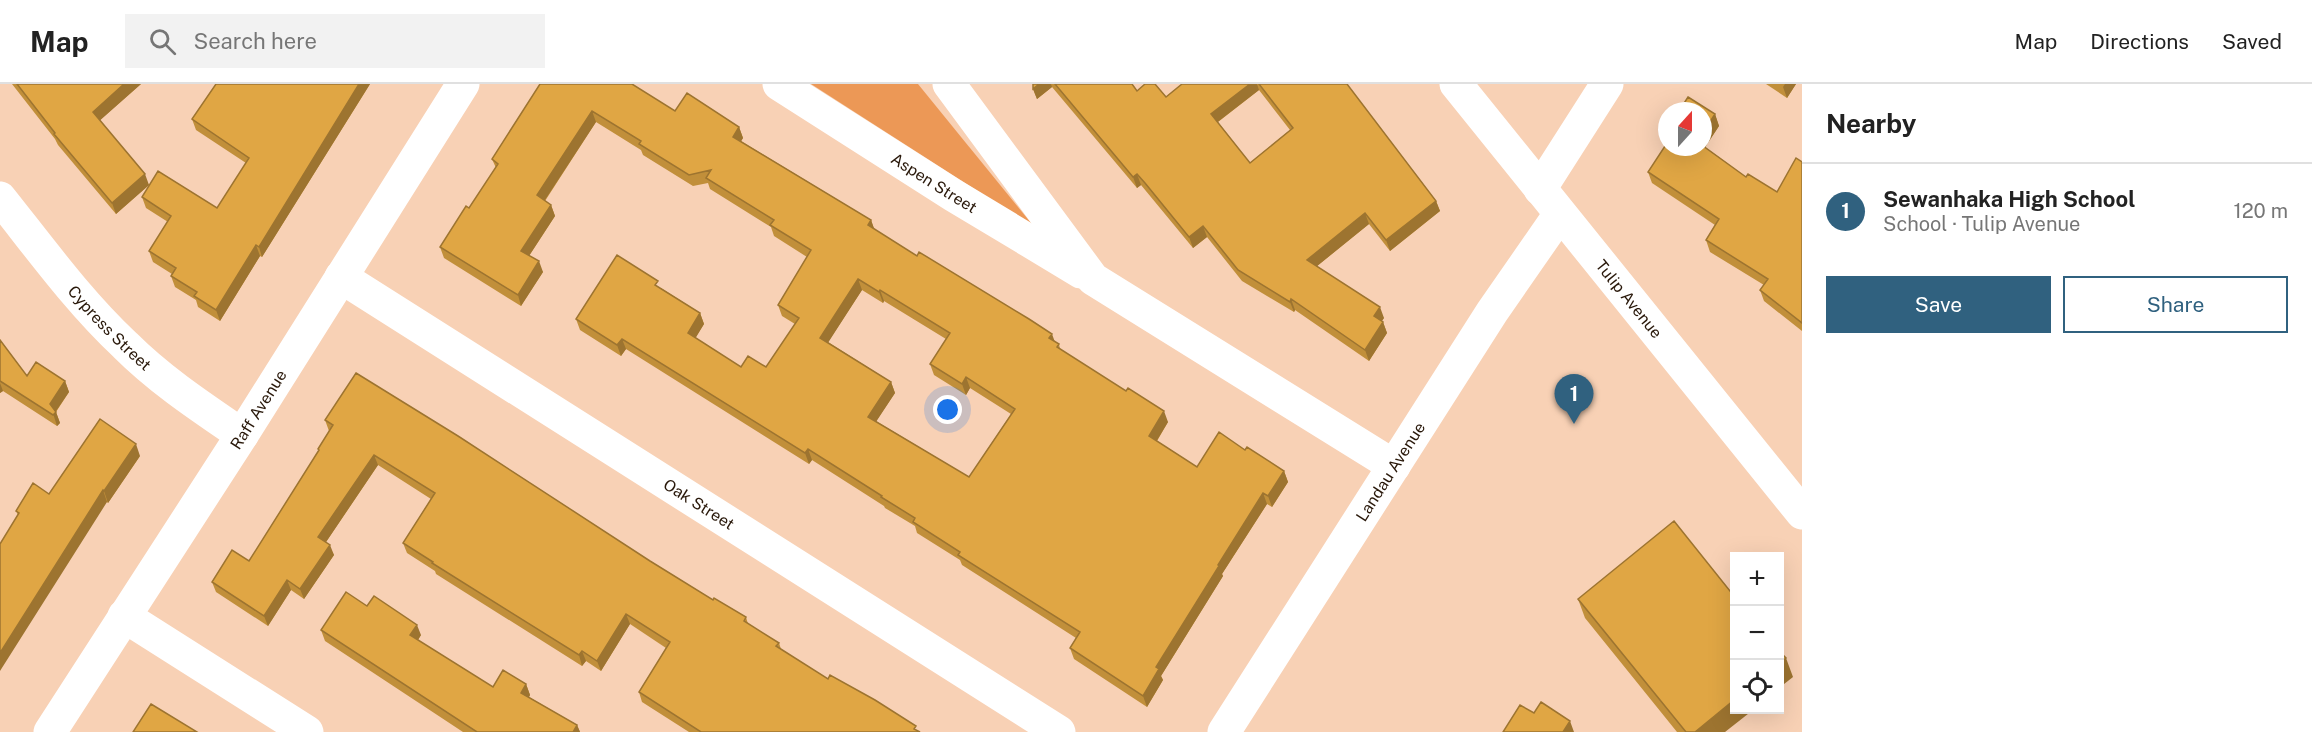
<!DOCTYPE html>
<meta charset="utf-8">
<style>
:root{--surface:#fff;--page:#f2f2f2;--text:#222;--muted:#767676;--line:#e0e0e0;--accent:#30617f}
body{margin:0;font-family:"Public Sans",sans-serif;background:var(--page);color:var(--text)}
.controls{position:absolute;right:18px;bottom:18px;display:grid;overflow:hidden;border-radius:0px;box-shadow:0 6px 24px #0002}
.controls button{width:54px;height:54px;display:grid;place-items:center;padding:0;border:0;border-bottom:2px solid var(--line);background:var(--surface);color:var(--text);font:30px sans-serif}
.compass{position:absolute;left:1658px;top:18px;width:54px;height:54px;border-radius:50%;background:var(--surface);box-shadow:0 6px 24px #0002;rotate:21deg}
.you{position:absolute;left:948px;top:326px;width:21px;height:21px;margin:-15px;border:4px solid #fff;border-radius:50%;background:#1a73e8;box-shadow:0 0 0 9px #1a73e833}
.badge{display:grid;place-items:center;width:39px;height:39px;border-radius:50%;background:var(--accent);color:#fff;font-size:20px;font-weight:700}
.pin{position:absolute;translate:-50% -50px;filter:drop-shadow(0 2px 3px #0008)}
.pin::after{content:'';position:absolute;top:32px;width:21px;height:18px;background:inherit;clip-path:polygon(0 0,100% 0,50% 100%)}
.list{margin:0;padding:0;list-style:none}
h2{display:flex;justify-content:space-between;align-items:center;height:78px;margin:0;padding:0 24px;font-size:26px}
h2 small{font-size:20px;font-weight:400;color:var(--muted)}
.list li{display:grid;grid-template-columns:39px 1fr auto;gap:18px;align-items:center;box-sizing:border-box;height:96px;padding:0 24px;border-top:2px solid var(--line)}
.list b{display:block;font-size:22px;white-space:nowrap}
.list p{margin:0;font-size:20px;white-space:nowrap;color:var(--muted)}
.list em{font-size:20px;font-style:normal;color:var(--muted)}
.actions{display:flex;gap:12px;padding:18px 24px}
.actions a{flex:1;padding:14px 0;border:2px solid var(--accent);border-radius:0px;text-align:center;font-size:21px;color:var(--accent)}
.actions .main{background:var(--accent);color:#fff}
.icon{flex:none;width:33px;height:33px;fill:none;stroke:currentColor;stroke-width:2;stroke-linecap:round;stroke-linejoin:round}
.map{position:relative;flex:none;width:1802px;height:648px;overflow:hidden}
header{display:flex;align-items:center;gap:36px;box-sizing:border-box;height:84px;padding:0 30px;background:var(--surface);border-bottom:2px solid var(--line)}
header strong{font-size:28px}
nav{display:flex;gap:33px;margin-inline-start:auto;font-size:21px}
.search{width:420px;height:54px;background:var(--page);display:flex;align-items:center;gap:15px;box-sizing:border-box;padding:0 21px;border-radius:0px;color:var(--muted);font-size:22px}
main{display:flex}
aside{flex:1;background:var(--surface)}
.map>svg:first-child{display:block}
.green{fill:#ec9856}
.lines{fill:none;stroke-linecap:round;stroke-linejoin:round}
.street{stroke:#fff;stroke-width:33}
.secondary{stroke:#fff;stroke-width:33}
.wall{fill:#c18f3a;fill-rule:evenodd}
.shaded-wall{fill:#9d7430}
.building{fill:#e0a644;stroke:#9d7430;stroke-width:1.5;fill-rule:evenodd}
.labels{text-anchor:middle;stroke-width:6;stroke-linejoin:round;paint-order:stroke}
.street-label{font-size:16px;fill:#29180a;stroke:#fee0cc}
</style>
<header>
<strong>Map</strong>
<div class="search"><svg class="icon" aria-label="search" viewBox="0 0 24 24"><circle cx="10" cy="10" r="6"/><path d="M15 15l6 6"/></svg>Search here</div>
<nav><a>Map</a><a>Directions</a><a>Saved</a></nav>
</header>
<main>
<div class="map">
<svg width="1802" height="648" viewBox="0 0 1802 648">
<rect width="100%" height="100%" fill="#f8d1b5"/>
<path class="green" d="M 811,0 L 918,0 L 1035,144 Z"/>
<g class="lines">
<g class="street">
<path id="s1" d="M 779,0 L 953,111 L 1081,188"/>
<path d="M 949,0 L 1093,195 L 1394,382"/>
<path d="M 1540,105 L 1607,0"/>
<path id="s2" d="M 0,114 C 40,164 78,217 125,261 C 160,296 201,323 242,351"/>
<path id="s3" d="M 341,193 L 1059,648"/>
<path d="M 124,532 L 307,648"/>
<path id="s4" d="M 50,648 L 242,351 L 463,0"/>
</g>
<g class="secondary">
<path id="s5" d="M 1456,0 L 1802,429"/>
<path id="s6" d="M 1224,648 L 1492,228 L 1560,130"/>
</g>
</g>
<path class="wall" d="M 12,0 L 141,0 L 100,36 L 149,101 L 116,130 L 58,61 L 55,55 Z
M 216,0 L 370,0 L 262,173 L 260,172 L 220,237 L 198,223 L 196,216 L 175,203 L 171,192 L 172,190 L 153,178 L 149,167 L 168,138 L 146,124 L 142,113 L 217,124 L 246,79 L 196,46 L 192,35 Z
M 540,0 L 675,27 L 739,43 L 743,54 L 741,57 L 871,136 L 874,145 L 1059,260 L 1060,265 L 1168,338 L 1157,357 L 1197,383 L 1245,366 L 1284,387 L 1288,398 L 1272,423 L 1267,420 L 1222,490 L 1223,492 L 1161,592 L 1163,596 L 1147,623 L 1074,575 L 1070,564 L 1076,554 L 962,481 L 960,476 L 917,449 L 915,442 L 885,424 L 884,422 L 812,376 L 809,380 L 626,265 L 621,272 L 580,246 L 576,235 L 661,204 L 700,229 L 704,240 L 695,254 L 741,283 L 766,283 L 795,240 L 782,232 L 778,221 L 807,173 L 774,152 L 771,143 L 710,105 L 708,99 L 693,102 L 643,71 L 641,66 L 596,38 L 545,117 L 551,121 L 555,132 L 529,172 L 543,188 L 521,222 L 444,174 L 440,163 L 469,124 L 496,84 L 492,75 ZM 862,206 L 883,219 L 884,217 L 946,255 L 930,280 L 934,291 L 966,311 L 970,304 L 1011,330 L 969,393 L 876,337 L 895,309 L 891,298 L 828,258 Z
M 1033,0 L 1132,0 L 1137,7 L 1166,13 L 1182,0 L 1347,0 L 1436,117 L 1440,127 L 1390,167 L 1369,140 L 1317,182 L 1384,234 L 1381,237 L 1383,238 L 1387,249 L 1369,277 L 1295,226 L 1294,228 L 1242,197 L 1207,153 L 1193,164 L 1141,101 L 1137,104 L 1052,3 L 1037,15 L 1033,5 ZM 1259,6 L 1290,46 L 1250,79 L 1218,38 Z
M 1766,0 L 1796,0 L 1787,14 Z
M 1715,30 L 1719,42 L 1705,63 L 1746,93 L 1777,108 L 1802,78 L 1802,247 L 1764,217 L 1760,206 L 1764,201 L 1710,168 L 1706,156 L 1715,141 L 1652,99 L 1648,88 L 1703,63 Z
M 0,256 L 27,292 L 65,297 L 69,308 L 56,328 L 60,339 L 57,342 L 3,307 L 0,309 Z
M 325,336 L 650,477 L 713,516 L 746,533 L 748,540 L 779,559 L 781,565 L 828,595 L 920,648 L 689,648 L 642,618 L 639,608 L 666,564 L 630,540 L 601,587 L 586,577 L 582,582 L 436,490 L 435,487 L 407,469 L 403,459 L 431,415 L 378,381 L 326,458 L 334,471 L 304,515 L 291,506 L 268,542 L 216,508 L 212,498 L 249,477 L 319,367 L 318,365 L 329,347 Z
M 140,372 L 108,419 L 107,418 L 18,431 L 16,427 L 49,410 Z
M 1578,515 L 1725,648 L 1677,648 L 1585,534 Z
M 321,546 L 421,551 L 418,556 L 493,603 L 526,600 L 530,611 L 529,613 L 577,641 L 580,648 L 463,648 L 325,557 Z"/>
<path class="shaded-wall" d="M 124,0 L 141,0 L 97,39 L 93,28 Z
M 359,0 L 370,0 L 262,173 L 259,163 Z
M 1039,0 L 1051,0 L 1052,3 L 1037,15 L 1033,5 Z
M 1250,0 L 1257,0 L 1259,6 L 1215,40 L 1211,30 Z
M 1785,0 L 1796,0 L 1787,14 L 1783,3 Z
M 592,27 L 596,38 L 541,122 L 537,111 Z
M 1715,30 L 1719,42 L 1702,68 L 1703,63 L 1703,49 Z
M 739,43 L 743,54 L 737,64 L 733,53 Z
M 145,90 L 149,101 L 116,130 L 112,119 Z
M 1137,90 L 1141,101 L 1137,104 L 1133,93 Z
M 1436,117 L 1440,127 L 1390,167 L 1386,156 Z
M 551,121 L 555,132 L 525,178 L 521,167 Z
M 1365,129 L 1369,140 L 1311,187 L 1307,176 Z
M 871,136 L 875,147 L 868,141 Z
M 1203,142 L 1207,153 L 1193,164 L 1189,153 Z
M 256,161 L 260,172 L 220,237 L 216,226 Z
M 539,177 L 543,188 L 521,222 L 518,211 Z
M 858,195 L 862,206 L 824,265 L 820,254 Z
M 880,206 L 884,217 L 883,219 L 879,208 Z
M 1291,215 L 1295,226 L 1294,228 L 1290,218 Z
M 1380,223 L 1384,234 L 1378,243 L 1374,232 Z
M 700,229 L 704,240 L 692,260 L 688,249 Z
M 1383,238 L 1387,249 L 1369,277 L 1365,266 Z
M 1052,250 L 1056,261 L 1049,254 Z
M 622,255 L 626,265 L 621,272 L 617,261 Z
M 966,293 L 970,304 L 966,311 L 962,300 Z
M 65,297 L 69,308 L 54,330 L 56,328 L 60,339 L 57,342 L 50,320 Z
M 891,298 L 895,309 L 872,344 L 868,333 Z
M 0,299 L 3,307 L 0,309 Z
M 1164,327 L 1168,338 L 1153,363 L 1149,352 Z
M 136,360 L 140,372 L 108,419 L 104,407 Z
M 808,365 L 812,376 L 809,380 L 805,369 Z
M 374,371 L 378,381 L 322,464 L 318,453 Z
M 1284,387 L 1288,398 L 1272,423 L 1268,412 Z
M 103,406 L 107,418 L 0,587 L 0,569 Z
M 1263,409 L 1267,420 L 1222,490 L 1223,492 L 1161,592 L 1163,596 L 1147,623 L 1143,612 L 1156,583 L 1218,481 Z
M 330,461 L 334,471 L 304,515 L 300,505 Z
M 287,496 L 291,506 L 268,542 L 264,532 Z
M 626,530 L 630,540 L 601,587 L 597,577 Z
M 417,541 L 421,551 L 414,562 L 410,551 Z
M 582,567 L 586,577 L 582,582 L 579,571 Z
M 1786,574 L 1793,593 L 1779,604 L 1779,580 Z
M 526,600 L 530,611 L 525,620 L 521,609 Z
M 1734,616 L 1734,626 L 1753,626 L 1725,648 L 1695,648 Z
M 1570,637 L 1574,648 L 1563,648 Z
M 577,641 L 580,648 L 573,648 Z"/>
<path class="building" d="M 17,0 L 124,0 L 93,28 L 145,90 L 112,119 L 54,50 L 55,49 Z
M 216,0 L 359,0 L 259,163 L 256,161 L 216,226 L 194,212 L 197,208 L 171,192 L 176,184 L 149,167 L 171,132 L 142,113 L 158,87 L 217,124 L 249,74 L 192,35 Z
M 540,0 L 632,0 L 675,27 L 687,9 L 739,43 L 733,53 L 871,136 L 868,141 L 917,172 L 919,168 L 1029,235 L 1052,250 L 1049,254 L 1059,260 L 1057,263 L 1126,307 L 1128,304 L 1164,327 L 1149,352 L 1197,383 L 1219,348 L 1245,366 L 1247,363 L 1284,387 L 1268,412 L 1263,409 L 1218,481 L 1219,482 L 1156,583 L 1159,585 L 1143,612 L 1070,564 L 1080,548 L 958,471 L 960,468 L 913,438 L 915,434 L 881,413 L 882,412 L 808,365 L 805,369 L 622,255 L 617,261 L 576,235 L 617,171 L 658,197 L 655,201 L 700,229 L 688,249 L 741,283 L 748,272 L 766,283 L 799,234 L 778,221 L 811,166 L 770,141 L 774,136 L 706,94 L 711,86 L 689,91 L 639,60 L 641,57 L 592,27 L 537,111 L 551,121 L 521,167 L 539,177 L 518,211 L 440,163 L 466,122 L 469,124 L 498,80 L 492,75 ZM 858,195 L 879,208 L 880,206 L 950,249 L 930,280 L 962,300 L 966,293 L 1015,325 L 969,393 L 868,333 L 891,298 L 820,254 Z
M 1033,0 L 1039,0 L 1033,5 Z
M 1055,0 L 1132,0 L 1137,7 L 1145,0 L 1155,0 L 1166,13 L 1182,0 L 1250,0 L 1211,30 L 1250,79 L 1293,44 L 1259,0 L 1347,0 L 1436,117 L 1386,156 L 1365,129 L 1307,176 L 1380,223 L 1374,232 L 1383,238 L 1365,266 L 1291,215 L 1290,218 L 1238,186 L 1203,142 L 1189,153 L 1145,99 L 1137,90 L 1133,93 Z
M 1688,13 L 1715,30 L 1703,49 L 1703,27 L 1679,27 Z
M 1667,59 L 1667,63 L 1703,63 L 1703,62 L 1746,93 L 1748,90 L 1777,108 L 1796,74 L 1802,78 L 1802,239 L 1760,206 L 1768,195 L 1706,156 L 1719,135 L 1648,88 Z
M 0,256 L 27,292 L 36,278 L 65,297 L 50,320 L 56,328 L 53,331 L 0,297 Z
M 356,289 L 458,352 L 650,477 L 713,516 L 714,514 L 746,533 L 744,537 L 779,559 L 776,562 L 828,595 L 830,591 L 875,616 L 916,642 L 914,645 L 920,648 L 701,648 L 639,608 L 670,558 L 626,530 L 597,577 L 582,567 L 579,571 L 432,479 L 433,478 L 403,459 L 435,409 L 374,371 L 318,453 L 330,461 L 300,505 L 287,496 L 264,532 L 212,498 L 232,466 L 249,477 L 319,366 L 318,365 L 333,341 L 325,336 Z
M 100,335 L 136,360 L 104,407 L 103,406 L 0,569 L 0,460 L 19,429 L 16,427 L 33,399 L 49,410 Z
M 1674,437 L 1734,512 L 1734,616 L 1695,648 L 1686,648 L 1578,515 Z
M 346,508 L 367,522 L 374,512 L 417,541 L 410,551 L 493,603 L 503,586 L 526,600 L 521,609 L 577,641 L 573,648 L 477,648 L 321,546 Z
M 1779,567 L 1786,574 L 1779,580 Z
M 1541,618 L 1570,637 L 1563,648 L 1503,648 L 1520,621 L 1534,629 Z
M 151,620 L 197,648 L 133,648 Z"/>
<g class="labels">
<g class="street-label">
<text dy="6" stroke="none"><textPath href="#s1" startOffset="184">Aspen Street</textPath></text>
<text dy="6" stroke="none"><textPath href="#s5" startOffset="276">Tulip Avenue</textPath></text>
<text dy="6" stroke="none"><textPath href="#s2" startOffset="170">Cypress Street</textPath></text>
<text dy="6" stroke="none"><textPath href="#s4" startOffset="384">Raff Avenue</textPath></text>
<text dy="6" stroke="none"><textPath href="#s6" startOffset="309">Landau Avenue</textPath></text>
<text dy="6" stroke="none"><textPath href="#s3" startOffset="424">Oak Street</textPath></text>
</g>
</g>
</svg>
<div class="controls">
<button>+</button>
<button>−</button>
<button><svg class="icon" aria-label="locate" viewBox="0 0 24 24"><circle cx="12" cy="12" r="6"/><path d="M12 2v4M12 18v4M2 12h4M18 12h4"/></svg></button>
</div>
<svg class="compass" viewBox="-18 -18 36 36"><path d="M0-13l5 13h-10z" fill="#e53935"/><path d="M0 13l5-13h-10z" fill="#767676"/></svg>
<div class="you"></div>
<div class="pin badge" style="left:1574px;top:340px">1</div>
</div>
<aside>
<h2>Nearby<small></small></h2>
<ul class="list">
<li><span class="badge">1</span><div><b>Sewanhaka High School</b><p>School · Tulip Avenue</p></div><em>120 m</em></li>
</ul>
<div class="actions"><a class="main">Save</a><a>Share</a></div>
</aside>
</main>
